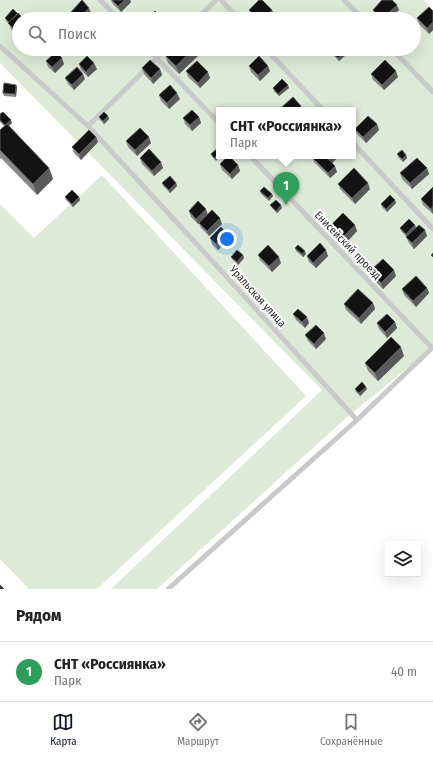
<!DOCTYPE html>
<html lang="ru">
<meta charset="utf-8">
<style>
:root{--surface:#fff;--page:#f6f6f6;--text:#222;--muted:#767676;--line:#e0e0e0;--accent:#111827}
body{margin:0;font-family:"Fira Sans Condensed",sans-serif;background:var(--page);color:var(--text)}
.controls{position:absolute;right:12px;bottom:12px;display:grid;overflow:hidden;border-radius:0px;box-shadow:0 4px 16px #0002}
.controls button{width:36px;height:36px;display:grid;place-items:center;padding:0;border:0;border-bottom:1px solid var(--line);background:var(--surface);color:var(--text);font:20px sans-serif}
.you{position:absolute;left:227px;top:239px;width:14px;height:14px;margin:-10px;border:3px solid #fff;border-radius:50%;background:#1a73e8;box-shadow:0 0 0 6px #1a73e833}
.badge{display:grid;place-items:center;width:26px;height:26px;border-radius:50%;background:var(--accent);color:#fff;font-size:13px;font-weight:700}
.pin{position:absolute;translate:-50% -33px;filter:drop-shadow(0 1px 2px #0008)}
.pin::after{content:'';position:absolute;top:21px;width:14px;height:12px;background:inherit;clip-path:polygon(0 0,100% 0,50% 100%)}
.popup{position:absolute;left:216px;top:107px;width:140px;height:52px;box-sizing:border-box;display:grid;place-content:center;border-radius:0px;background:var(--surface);filter:drop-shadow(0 1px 3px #0005);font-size:13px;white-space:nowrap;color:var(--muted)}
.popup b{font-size:15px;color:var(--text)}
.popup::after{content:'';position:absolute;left:50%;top:100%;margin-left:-8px;border:8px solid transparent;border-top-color:var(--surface)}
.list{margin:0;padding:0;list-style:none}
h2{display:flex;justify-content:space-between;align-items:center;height:52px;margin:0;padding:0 16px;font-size:17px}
h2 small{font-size:13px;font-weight:400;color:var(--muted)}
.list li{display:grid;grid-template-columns:26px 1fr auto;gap:12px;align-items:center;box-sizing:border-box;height:60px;padding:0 16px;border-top:1px solid var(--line)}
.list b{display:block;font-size:15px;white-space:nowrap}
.list p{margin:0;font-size:13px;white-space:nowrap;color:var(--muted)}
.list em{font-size:13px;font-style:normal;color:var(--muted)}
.icon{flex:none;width:22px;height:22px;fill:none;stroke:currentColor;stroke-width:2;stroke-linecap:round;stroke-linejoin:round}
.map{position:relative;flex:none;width:433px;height:589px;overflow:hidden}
.search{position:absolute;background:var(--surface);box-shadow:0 4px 16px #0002;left:12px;right:12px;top:12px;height:44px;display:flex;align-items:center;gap:10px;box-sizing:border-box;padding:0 14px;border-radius:22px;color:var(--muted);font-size:15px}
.sheet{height:112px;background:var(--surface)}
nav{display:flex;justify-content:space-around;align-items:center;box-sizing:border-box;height:56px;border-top:1px solid var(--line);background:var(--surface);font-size:11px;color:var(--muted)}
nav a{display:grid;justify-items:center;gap:2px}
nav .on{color:var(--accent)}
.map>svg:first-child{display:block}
.green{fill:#deead8;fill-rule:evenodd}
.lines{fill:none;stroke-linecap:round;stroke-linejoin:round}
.lane{stroke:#c9c9c9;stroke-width:5}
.wall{fill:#898989}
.shaded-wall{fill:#5a5a5a}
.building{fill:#131313;stroke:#5a5a5a}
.labels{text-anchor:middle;stroke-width:4;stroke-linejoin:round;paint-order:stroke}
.street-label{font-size:11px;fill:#2c2c2c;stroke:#fff}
</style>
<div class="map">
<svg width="433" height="589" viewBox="0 0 433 589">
<rect width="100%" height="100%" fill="#fff"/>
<path class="green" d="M 0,0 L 423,0 L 433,10 L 433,347 L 345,419 L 157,589 L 111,589 L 322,390 L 0,63 ZM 19,19 L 414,19 L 414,49 L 19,49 ZM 219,110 L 353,110 L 353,156 L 219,156 Z
M 102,175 L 306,396 L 97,589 L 29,589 L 0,559 L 0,204 L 34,238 Z"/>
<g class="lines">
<path class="lane" d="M 100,0 L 119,19
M 221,0 L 239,19
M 344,0 L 363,19
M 197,19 L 216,0
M 0,46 L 88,126 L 215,264 L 357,420 L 433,347
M 148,49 L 219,123
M 266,49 L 323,110
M 392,49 L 433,92
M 88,126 L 166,49
M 353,143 L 433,229
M 250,156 L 432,348
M 168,589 L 357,420"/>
</g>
<path class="wall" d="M 111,0 L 130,0 L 131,2 L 121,12 L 112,3 Z
M 89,8 L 91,13 L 86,19 L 74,19 L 73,18 L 71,12 Z
M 249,10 L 272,10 L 274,15 L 270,19 L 254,19 L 251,16 Z
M 373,10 L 399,10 L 390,19 L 379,19 L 375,15 Z
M 433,11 L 433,30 L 429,34 L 419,24 L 417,18 Z
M 5,18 L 19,19 L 19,33 L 17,35 L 11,29 L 9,24 L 6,21 Z
M 171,49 L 199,49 L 201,53 L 179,74 L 168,63 L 165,55 Z
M 346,51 L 347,54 L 339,61 L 333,55 L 332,52 Z
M 46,61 L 64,64 L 55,73 L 48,67 Z
M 79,64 L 97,69 L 88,77 L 81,70 Z
M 249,66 L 270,71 L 260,81 L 251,72 Z
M 142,68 L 160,69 L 162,75 L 153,84 L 144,74 Z
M 186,71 L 210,78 L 200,88 L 188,77 Z
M 371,74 L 398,77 L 384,90 L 373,80 Z
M 65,78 L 85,79 L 74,90 L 68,84 Z
M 16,85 L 17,87 L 16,97 L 4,96 L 3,93 Z
M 273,88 L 289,88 L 279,96 L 274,91 Z
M 159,95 L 180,99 L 169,109 L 161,101 Z
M 0,114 L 12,123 L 9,126 L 49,168 L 53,179 L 37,195 L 1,158 L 0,159 L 0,130 L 4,126 L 0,122 Z
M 108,116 L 109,119 L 104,124 L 100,120 L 99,117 Z
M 199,117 L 201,123 L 192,131 L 185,124 L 183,118 Z
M 377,124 L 379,130 L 366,143 L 357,134 L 355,129 Z
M 96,137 L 98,142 L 81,160 L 74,153 L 72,147 Z
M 126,141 L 151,143 L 137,156 L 128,147 Z
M 397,154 L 406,155 L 407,158 L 403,162 L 398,157 Z
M 313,156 L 339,156 L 332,163 L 337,172 L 330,178 L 314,162 L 312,157 Z
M 140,158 L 163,168 L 154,176 L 142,164 Z
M 220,164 L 238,165 L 240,171 L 232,179 L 222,170 Z
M 427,168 L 429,174 L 412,189 L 402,179 L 400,173 Z
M 162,183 L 176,183 L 177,186 L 170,193 L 163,186 Z
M 338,184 L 370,189 L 355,204 L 340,189 Z
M 433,187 L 433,214 L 423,205 L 421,199 Z
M 260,191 L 273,196 L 269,201 L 261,194 Z
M 65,197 L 79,197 L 80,200 L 73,207 L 66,200 Z
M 395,200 L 396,203 L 387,212 L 382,207 L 381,204 Z
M 270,205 L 282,208 L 277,213 L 272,208 Z
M 189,211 L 208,214 L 222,224 L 209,236 L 201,228 L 199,223 L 198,224 L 191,217 Z
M 331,225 L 357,231 L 346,243 L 334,231 Z
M 415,225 L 416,228 L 407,237 L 401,231 L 400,228 Z
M 425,230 L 427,236 L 414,249 L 409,243 L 406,237 Z
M 227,233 L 229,239 L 218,250 L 212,244 L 210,238 Z
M 295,248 L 306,254 L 303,257 L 296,251 Z
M 243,255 L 244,258 L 238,265 L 232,259 L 231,257 Z
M 258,255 L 281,263 L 272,272 L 260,260 Z
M 307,256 L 328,256 L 316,268 L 309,262 Z
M 369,272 L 396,276 L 383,289 L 372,278 Z
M 427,288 L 429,293 L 416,307 L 404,295 L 402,289 Z
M 373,303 L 375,309 L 361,324 L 346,310 L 344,304 Z
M 293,314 L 309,323 L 305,328 L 296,320 Z
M 395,322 L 397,328 L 387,338 L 379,329 L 377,323 Z
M 305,335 L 326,339 L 316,349 L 308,341 Z
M 404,356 L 378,381 L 368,371 L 365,363 Z
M 355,389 L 367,389 L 360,396 L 356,392 Z"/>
<path class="shaded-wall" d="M 125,0 L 130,0 L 131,2 L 121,12 L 118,6 Z
M 397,5 L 399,10 L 390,19 L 382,19 Z
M 89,8 L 91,13 L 86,19 L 78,19 Z
M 272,10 L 274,15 L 270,19 L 262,19 Z
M 433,22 L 433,30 L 429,34 L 427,28 Z
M 19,26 L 19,33 L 17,35 L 15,30 Z
M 32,49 L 37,49 L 33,52 Z
M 193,49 L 199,49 L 201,53 L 179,74 L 176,66 Z
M 346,51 L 347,54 L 339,61 L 338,58 Z
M 62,58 L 64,64 L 55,73 L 52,67 Z
M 94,63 L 97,69 L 88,77 L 86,72 Z
M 268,66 L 270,71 L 260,81 L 258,75 Z
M 160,69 L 162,75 L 153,84 L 151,78 Z
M 396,71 L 398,77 L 384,90 L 382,85 Z
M 208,72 L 210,78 L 200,88 L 198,83 Z
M 83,74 L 85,79 L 74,90 L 72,85 Z
M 16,85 L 17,87 L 16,97 L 15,94 Z
M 288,85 L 289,88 L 279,96 L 278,94 Z
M 177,93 L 180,99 L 169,109 L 167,103 Z
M 301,106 L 303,110 L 297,110 Z
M 108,116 L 109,119 L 104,124 L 103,121 Z
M 199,117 L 201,123 L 192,131 L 190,125 Z
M 11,120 L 12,123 L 6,128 L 5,125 Z
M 377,124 L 379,130 L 366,143 L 363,137 Z
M 96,137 L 98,142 L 81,160 L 79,154 Z
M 149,137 L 151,143 L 137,156 L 135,150 Z
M 219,153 L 219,156 L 220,156 L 216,161 L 214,158 Z
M 406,155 L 407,158 L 403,162 L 402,159 Z
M 264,156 L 268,156 L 265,159 Z
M 331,156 L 339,156 L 330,165 L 328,159 Z
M 161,162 L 163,168 L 154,176 L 152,171 Z
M 238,165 L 240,171 L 232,179 L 230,174 Z
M 335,166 L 337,172 L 330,178 L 328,173 Z
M 49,168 L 53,179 L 37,195 L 33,184 Z
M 427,168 L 429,174 L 412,189 L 410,183 Z
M 176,183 L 177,186 L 170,193 L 169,190 Z
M 368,183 L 370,189 L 355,204 L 352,198 Z
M 272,194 L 273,196 L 269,201 L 268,198 Z
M 79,197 L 80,200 L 73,207 L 72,204 Z
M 395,200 L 396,203 L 387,212 L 386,209 Z
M 281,205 L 282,208 L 277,213 L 276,211 Z
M 433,206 L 433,214 L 431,209 Z
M 206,209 L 208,215 L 198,224 L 196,219 Z
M 220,218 L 222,224 L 209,236 L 207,231 Z
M 355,225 L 357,231 L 346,243 L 343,237 Z
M 415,225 L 416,228 L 407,237 L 406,234 Z
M 425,230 L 427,236 L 414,249 L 412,243 Z
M 227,233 L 229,239 L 218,250 L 216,244 Z
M 326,250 L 328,256 L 316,268 L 313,263 Z
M 305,251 L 306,254 L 303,257 L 302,254 Z
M 243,255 L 244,258 L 238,265 L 237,262 Z
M 279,257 L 281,263 L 272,272 L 269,266 Z
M 394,270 L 396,276 L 383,289 L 381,283 Z
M 427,288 L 429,293 L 416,307 L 413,301 Z
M 373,303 L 375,309 L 361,324 L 359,318 Z
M 307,317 L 309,323 L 305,328 L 302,322 Z
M 395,322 L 397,328 L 387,338 L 385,332 Z
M 324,333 L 326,339 L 316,349 L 314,344 Z
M 401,347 L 404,356 L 378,381 L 375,373 Z
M 366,387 L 367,389 L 360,396 L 359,393 Z"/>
<path class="building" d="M 82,0 L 89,8 L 78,19 L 71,12 Z
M 112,0 L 125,0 L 118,6 Z
M 259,0 L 262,0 L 272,10 L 262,19 L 258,19 L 249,10 Z
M 382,0 L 392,0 L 397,5 L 382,19 L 373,10 Z
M 429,7 L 433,11 L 433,22 L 427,28 L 417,18 Z
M 13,9 L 18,14 L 9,22 L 5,18 Z
M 155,11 L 163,19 L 148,19 Z
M 18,13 L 24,19 L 19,19 L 19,26 L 15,30 L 8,23 Z
M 100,13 L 105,19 L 94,19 Z
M 171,49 L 193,49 L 176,66 L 165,55 Z
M 334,49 L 344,49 L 346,51 L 338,58 L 332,52 Z
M 56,52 L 62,58 L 52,67 L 46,61 Z
M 87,56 L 94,63 L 86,72 L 79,64 Z
M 259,56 L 268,66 L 258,75 L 249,66 Z
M 150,60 L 160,69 L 151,78 L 142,68 Z
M 385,60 L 396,71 L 382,85 L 371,74 Z
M 197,61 L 208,72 L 198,83 L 186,71 Z
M 77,67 L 83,74 L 72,85 L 65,78 Z
M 282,79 L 288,85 L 278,94 L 273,88 Z
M 4,83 L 16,85 L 15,94 L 3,93 Z
M 170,85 L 177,93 L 167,103 L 159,95 Z
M 293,97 L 301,106 L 297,110 L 285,110 L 282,107 Z
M 192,110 L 199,117 L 190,125 L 183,118 Z
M 3,112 L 11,120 L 5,125 L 0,120 L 0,114 Z
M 104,112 L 108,116 L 103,121 L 99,117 Z
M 368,116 L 377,124 L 363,137 L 355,129 Z
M 7,124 L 49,168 L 33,184 L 0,150 L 0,130 Z
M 140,128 L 149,137 L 135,150 L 126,141 Z
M 89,130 L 96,137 L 79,154 L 72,147 Z
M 219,147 L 219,153 L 214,158 L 211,154 Z
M 149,149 L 161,162 L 152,171 L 140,158 Z
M 402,150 L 406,155 L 402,159 L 397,154 Z
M 228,156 L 229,156 L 238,165 L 230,174 L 220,164 Z
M 313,156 L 331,156 L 328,159 L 335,166 L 328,173 L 312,157 Z
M 417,158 L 427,168 L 410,183 L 400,173 Z
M 354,168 L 368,183 L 352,198 L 338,184 Z
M 170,176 L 176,183 L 169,190 L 162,183 Z
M 264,187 L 272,194 L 268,198 L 260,191 Z
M 433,187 L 433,206 L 431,209 L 421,199 Z
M 72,190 L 79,197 L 72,204 L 65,197 Z
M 390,195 L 395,200 L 386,209 L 381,204 Z
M 276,200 L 281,205 L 276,211 L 270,205 Z
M 198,201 L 206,209 L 196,219 L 189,211 Z
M 212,210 L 220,218 L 207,231 L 199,223 Z
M 343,213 L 355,225 L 343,237 L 331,225 Z
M 409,219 L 415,225 L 406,234 L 400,228 Z
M 419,225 L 425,230 L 412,243 L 406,237 Z
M 221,227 L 227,233 L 216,244 L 210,238 Z
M 320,243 L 326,250 L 313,263 L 307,256 Z
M 268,245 L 279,257 L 269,266 L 258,255 Z
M 298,245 L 305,251 L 302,254 L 295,248 Z
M 237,250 L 243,255 L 237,262 L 231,257 Z
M 433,253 L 433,257 L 431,255 Z
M 383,259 L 394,270 L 381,283 L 369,272 Z
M 416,276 L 427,288 L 413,301 L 402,289 Z
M 358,289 L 373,303 L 359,318 L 344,304 Z
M 298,309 L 307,317 L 302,322 L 293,314 Z
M 387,314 L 395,322 L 385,332 L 377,323 Z
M 316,325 L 324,333 L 314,344 L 305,335 Z
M 391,337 L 401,347 L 375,373 L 365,363 Z
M 362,382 L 366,387 L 359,393 L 355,389 Z
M 0,585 L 4,589 L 0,589 Z"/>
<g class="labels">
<g class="street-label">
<text transform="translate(348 245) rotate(46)" y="4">Енисейский проезд</text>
<text transform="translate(258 296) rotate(48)" y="4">Уральская улица</text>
</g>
</g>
</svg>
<div class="controls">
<button><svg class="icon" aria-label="layers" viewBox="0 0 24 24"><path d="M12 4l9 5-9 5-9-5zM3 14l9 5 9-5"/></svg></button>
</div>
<div class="you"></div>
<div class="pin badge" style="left:286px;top:205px;background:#2e9e5b">1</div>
<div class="popup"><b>СНТ «Россиянка»</b>Парк</div>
<div class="search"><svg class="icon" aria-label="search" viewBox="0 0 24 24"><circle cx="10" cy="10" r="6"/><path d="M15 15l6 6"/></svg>Поиск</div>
</div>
<section class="sheet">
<h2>Рядом<small></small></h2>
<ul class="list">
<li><span class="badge" style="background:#2e9e5b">1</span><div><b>СНТ «Россиянка»</b><p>Парк</p></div><em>40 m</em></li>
</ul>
</section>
<nav>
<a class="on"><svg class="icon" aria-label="map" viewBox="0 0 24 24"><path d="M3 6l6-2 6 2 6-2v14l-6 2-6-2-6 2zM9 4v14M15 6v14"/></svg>Карта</a>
<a><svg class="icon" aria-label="directions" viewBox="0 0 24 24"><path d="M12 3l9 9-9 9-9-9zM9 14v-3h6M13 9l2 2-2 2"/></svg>Маршрут</a>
<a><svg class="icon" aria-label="saved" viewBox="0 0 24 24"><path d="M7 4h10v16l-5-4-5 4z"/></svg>Сохранённые</a>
</nav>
